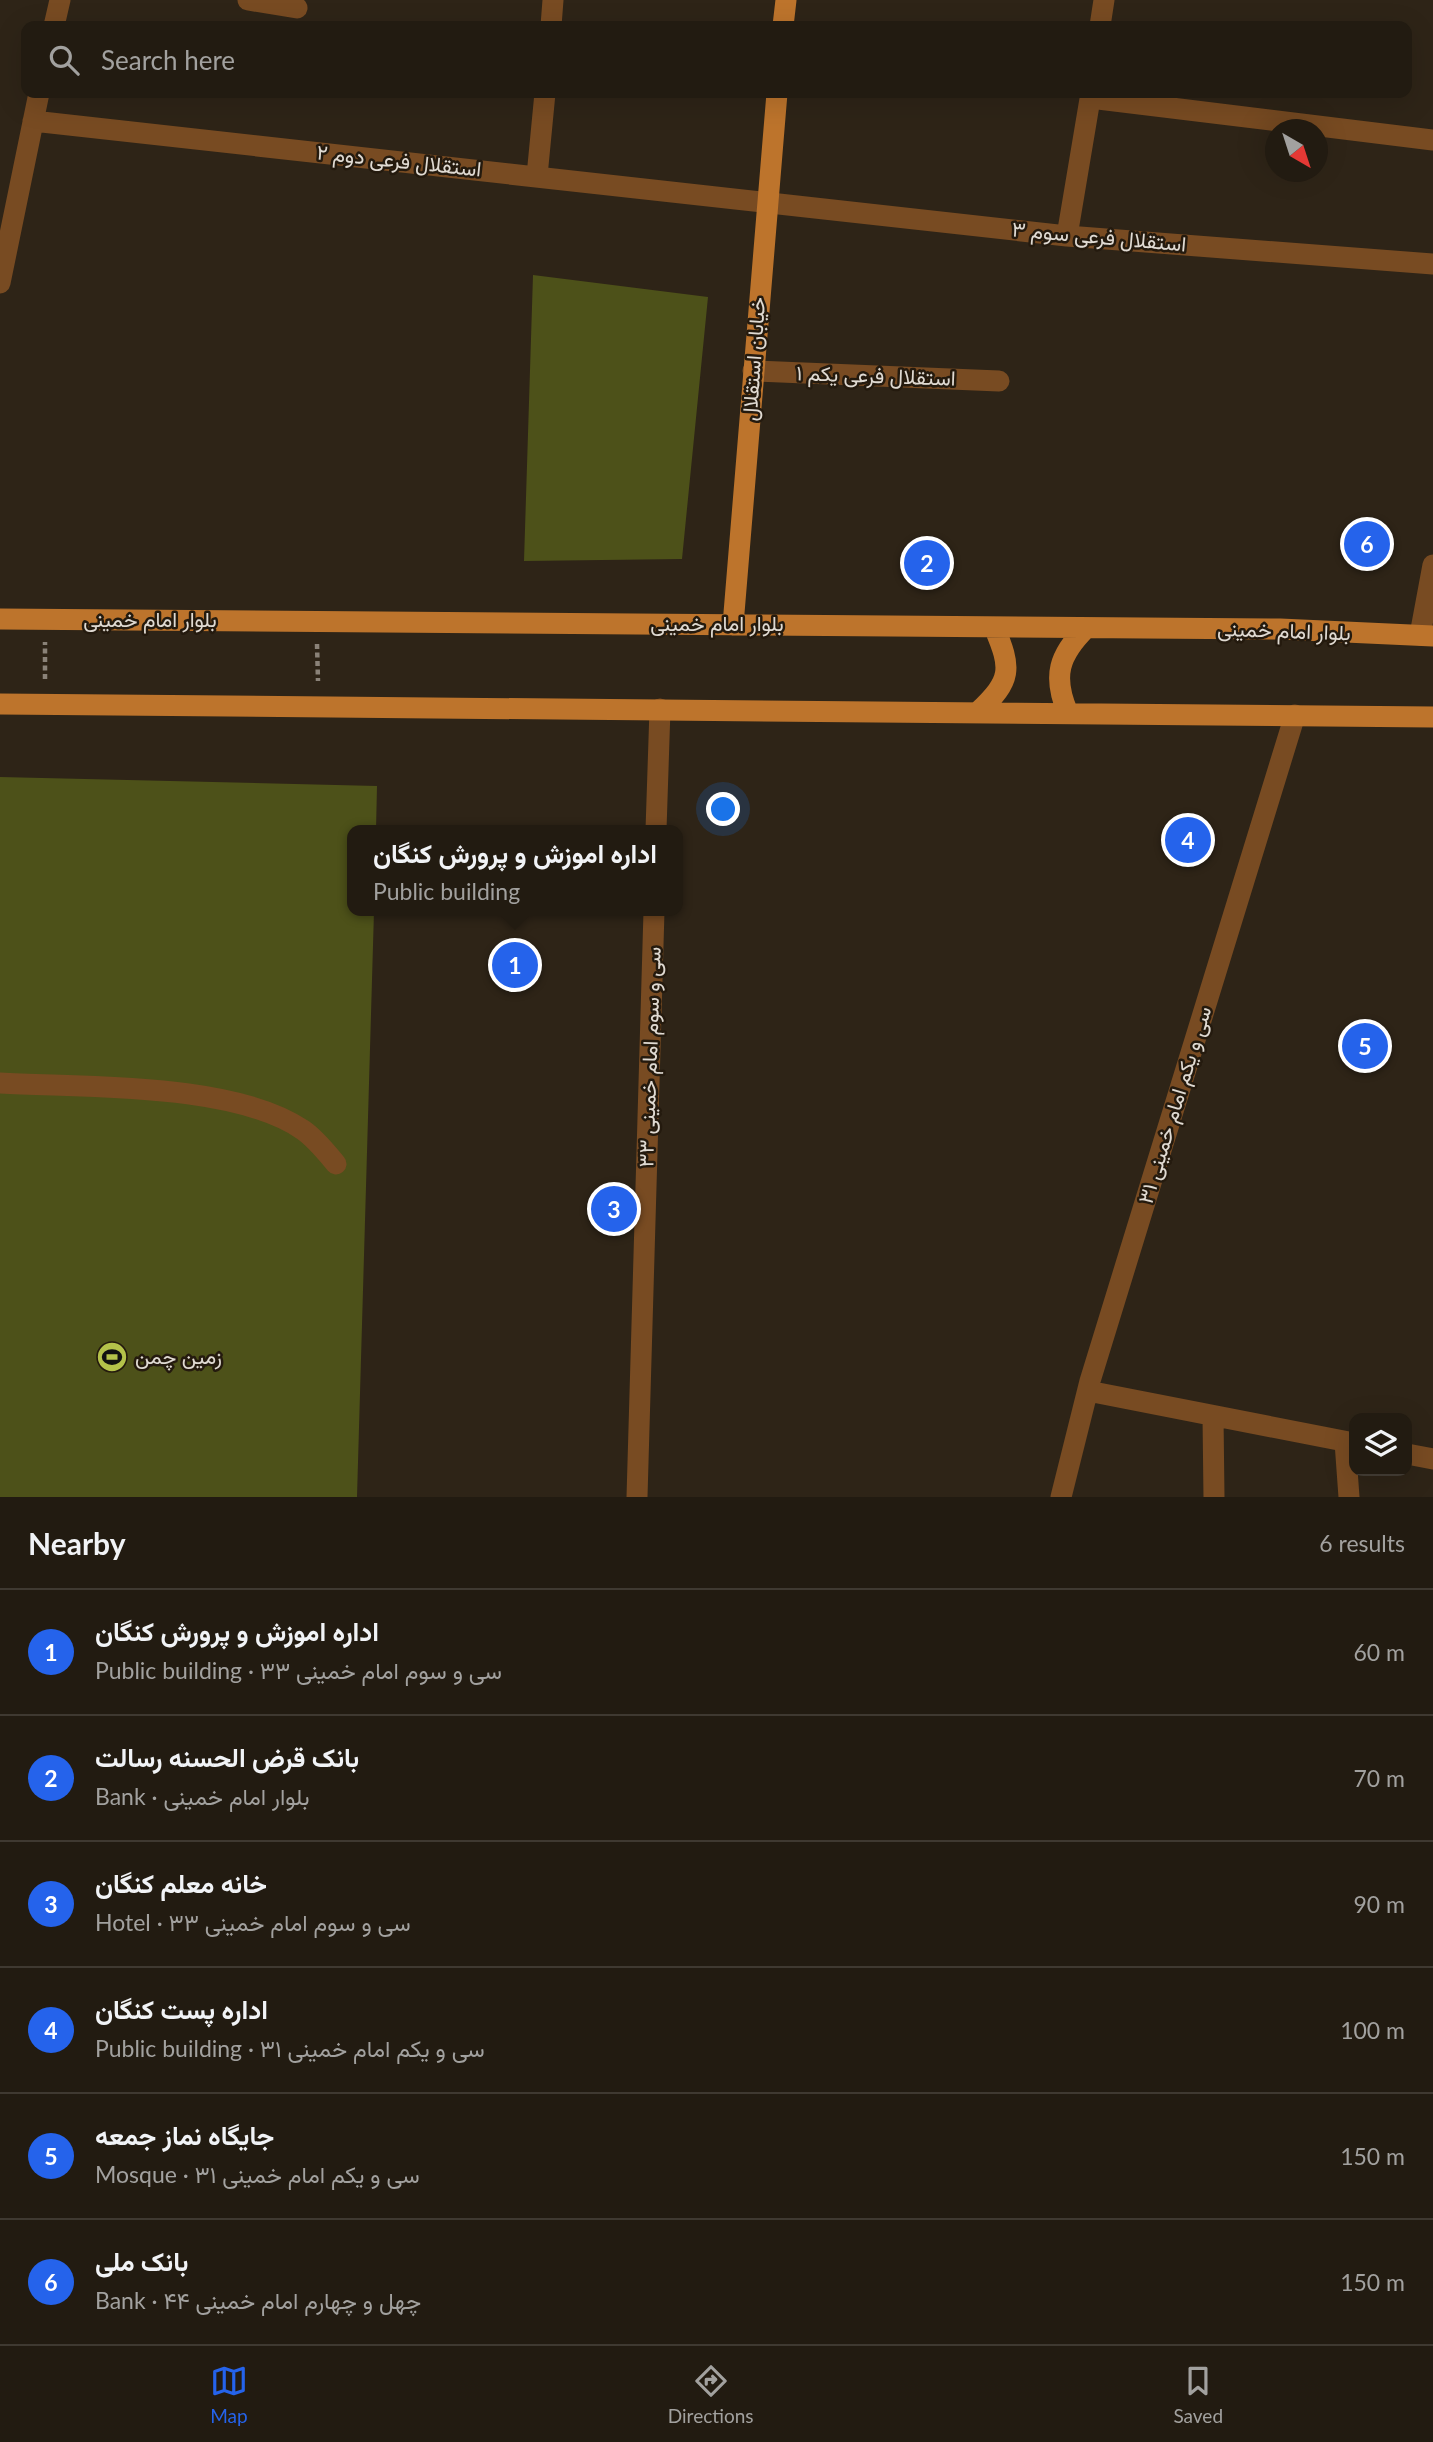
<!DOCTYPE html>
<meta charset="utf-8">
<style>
:root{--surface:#221b11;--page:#2e281f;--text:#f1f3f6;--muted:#a2a19f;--line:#3f3931;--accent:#2563eb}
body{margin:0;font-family:Lato,Vazirmatn,sans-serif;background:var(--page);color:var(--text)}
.controls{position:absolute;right:21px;bottom:21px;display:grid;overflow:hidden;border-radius:14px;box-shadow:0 7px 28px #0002}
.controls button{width:63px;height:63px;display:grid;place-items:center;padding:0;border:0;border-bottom:2px solid var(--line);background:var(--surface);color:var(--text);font:35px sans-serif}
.compass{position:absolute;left:1265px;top:119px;width:63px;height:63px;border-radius:50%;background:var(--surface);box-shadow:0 7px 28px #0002;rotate:141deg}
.you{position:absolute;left:724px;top:810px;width:24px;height:24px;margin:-18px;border:5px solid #fff;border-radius:50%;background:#1a73e8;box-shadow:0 0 0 10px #1a73e833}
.badge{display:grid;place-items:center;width:46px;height:46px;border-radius:50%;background:var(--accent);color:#fff;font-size:23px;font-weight:700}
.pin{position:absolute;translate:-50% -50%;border:4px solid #fff;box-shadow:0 2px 7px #0006}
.popup{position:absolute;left:347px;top:825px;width:336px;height:91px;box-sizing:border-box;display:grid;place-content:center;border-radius:14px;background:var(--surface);filter:drop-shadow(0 2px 5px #0005);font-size:23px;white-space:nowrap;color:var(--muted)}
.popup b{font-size:26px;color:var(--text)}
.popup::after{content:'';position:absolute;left:50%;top:100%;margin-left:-14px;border:14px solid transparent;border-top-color:var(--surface)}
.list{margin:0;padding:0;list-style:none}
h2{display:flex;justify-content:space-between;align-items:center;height:91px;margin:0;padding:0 28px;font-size:30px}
h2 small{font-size:23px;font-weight:400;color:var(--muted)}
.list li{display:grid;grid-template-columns:46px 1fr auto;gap:21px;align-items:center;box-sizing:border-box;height:126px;padding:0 28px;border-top:2px solid var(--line)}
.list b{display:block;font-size:26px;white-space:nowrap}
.list p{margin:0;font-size:23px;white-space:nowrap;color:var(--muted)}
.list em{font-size:23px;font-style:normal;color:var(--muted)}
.icon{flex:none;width:38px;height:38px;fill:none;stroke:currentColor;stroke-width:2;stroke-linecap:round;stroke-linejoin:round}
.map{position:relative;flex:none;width:1433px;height:1497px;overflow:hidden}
.search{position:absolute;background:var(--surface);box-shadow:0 7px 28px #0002;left:21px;right:21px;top:21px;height:77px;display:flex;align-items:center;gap:18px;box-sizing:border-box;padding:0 24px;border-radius:14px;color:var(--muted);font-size:26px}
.sheet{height:847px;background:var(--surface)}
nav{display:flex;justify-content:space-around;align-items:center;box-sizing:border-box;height:98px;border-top:2px solid var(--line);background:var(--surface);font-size:19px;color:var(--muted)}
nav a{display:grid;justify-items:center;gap:4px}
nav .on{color:var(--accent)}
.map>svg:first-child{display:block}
.green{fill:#4d5119}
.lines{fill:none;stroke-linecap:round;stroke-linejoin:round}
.path{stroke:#8a8278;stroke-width:4.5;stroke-dasharray:5 3.5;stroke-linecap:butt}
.minor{stroke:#784b22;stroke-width:21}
.major{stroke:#bd742c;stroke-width:21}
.labels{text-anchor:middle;stroke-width:5;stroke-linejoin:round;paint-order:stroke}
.street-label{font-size:21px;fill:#e0dad2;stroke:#241a0e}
.poi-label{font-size:21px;fill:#e0dad2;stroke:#241a0e;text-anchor:start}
</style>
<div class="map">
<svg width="1433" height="1497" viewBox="0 0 1433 1497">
<rect width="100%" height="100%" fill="#2e2417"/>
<path class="green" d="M 533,275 L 708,297 L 682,559 L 524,561 Z
M 0,777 L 377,786 L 376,830 L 352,830 L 352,911 L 374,911 L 357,1497 L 0,1497 Z"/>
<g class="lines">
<path class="path" d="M 317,644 L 318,681
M 45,679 L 45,642"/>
<path class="minor" d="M 248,0 L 297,8
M 54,26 L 60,0
M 551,26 L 553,0
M 1100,26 L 1104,0
M 1090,98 L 1433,140
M 33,121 L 1067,236 L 1433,264
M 537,176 L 545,93
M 1067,236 L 1091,93
M 0,283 L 39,93
M 753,371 L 999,381
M 1420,635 L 1433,565
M 656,830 L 660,709
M 0,1083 C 84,1088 233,1082 303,1130 C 316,1139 326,1152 336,1164
M 1088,1391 L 1354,1443
M 1213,1416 L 1214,1497
M 1345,1442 L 1349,1497
M 1407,1454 L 1433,1459
M 637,1497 L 654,911
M 1061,1497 L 1090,1381 L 1295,715"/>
<path class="major" d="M 783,26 L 786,0
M 0,619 L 1280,629 L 1433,636
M 733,625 L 777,93
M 0,704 L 1433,717
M 978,712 C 1012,680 1012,669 994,627
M 1068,713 C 1052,676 1059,655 1086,628"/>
</g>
<defs>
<g id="stadium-disc" transform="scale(1.575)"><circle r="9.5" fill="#b4c24a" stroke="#241a0e"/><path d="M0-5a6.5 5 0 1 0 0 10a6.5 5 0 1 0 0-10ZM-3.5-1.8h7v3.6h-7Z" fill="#111"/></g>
</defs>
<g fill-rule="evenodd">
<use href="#stadium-disc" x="112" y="1357"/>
</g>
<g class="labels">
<g class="street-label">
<text transform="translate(399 161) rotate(6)" y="7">استقلال فرعی دوم ۲</text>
<text transform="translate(1099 237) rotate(5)" y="7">استقلال فرعی سوم ۳</text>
<text transform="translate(754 359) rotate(-86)" y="7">خیابان استقلال</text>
<text transform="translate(876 376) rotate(2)" y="7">استقلال فرعی یکم ۱</text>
<text x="150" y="627">بلوار امام خمینی</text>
<text x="717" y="631">بلوار امام خمینی</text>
<text transform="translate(1284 631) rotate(2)" y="7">بلوار امام خمینی</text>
<text transform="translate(650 1057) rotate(-88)" y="7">سی و سوم امام خمینی ۳۳</text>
<text transform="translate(1175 1105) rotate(-73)" y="7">سی و یکم امام خمینی ۳۱</text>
</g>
<g class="poi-label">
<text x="135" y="1364">زمین چمن</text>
</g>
</g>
</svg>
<div class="controls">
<button><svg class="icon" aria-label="layers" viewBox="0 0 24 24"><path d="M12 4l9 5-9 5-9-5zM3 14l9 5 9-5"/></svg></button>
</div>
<svg class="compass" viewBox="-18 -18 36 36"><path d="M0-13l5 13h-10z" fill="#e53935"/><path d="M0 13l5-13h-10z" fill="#a2a19f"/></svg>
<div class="you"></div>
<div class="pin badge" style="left:515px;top:965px">1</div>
<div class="popup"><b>اداره اموزش و پرورش کنگان</b>Public building</div>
<div class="pin badge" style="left:927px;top:563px">2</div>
<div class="pin badge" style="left:614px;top:1209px">3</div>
<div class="pin badge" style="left:1188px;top:840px">4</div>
<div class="pin badge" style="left:1365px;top:1046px">5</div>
<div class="pin badge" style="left:1367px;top:544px">6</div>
<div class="search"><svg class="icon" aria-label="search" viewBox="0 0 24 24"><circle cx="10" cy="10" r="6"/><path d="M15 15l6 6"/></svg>Search here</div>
</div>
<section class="sheet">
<h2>Nearby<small>6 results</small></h2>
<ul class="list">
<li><span class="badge">1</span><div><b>اداره اموزش و پرورش کنگان</b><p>Public building · سی و سوم امام خمینی ۳۳</p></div><em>60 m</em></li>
<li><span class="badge">2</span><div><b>بانک قرض الحسنه رسالت</b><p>Bank · بلوار امام خمینی</p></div><em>70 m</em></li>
<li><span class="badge">3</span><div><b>خانه معلم کنگان</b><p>Hotel · سی و سوم امام خمینی ۳۳</p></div><em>90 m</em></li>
<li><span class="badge">4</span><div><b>اداره پست کنگان</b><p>Public building · سی و یکم امام خمینی ۳۱</p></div><em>100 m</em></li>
<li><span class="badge">5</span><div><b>جایگاه نماز جمعه</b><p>Mosque · سی و یکم امام خمینی ۳۱</p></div><em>150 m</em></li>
<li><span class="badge">6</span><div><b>بانک ملی</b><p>Bank · چهل و چهارم امام خمینی ۴۴</p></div><em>150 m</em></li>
</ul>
</section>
<nav>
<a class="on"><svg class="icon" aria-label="map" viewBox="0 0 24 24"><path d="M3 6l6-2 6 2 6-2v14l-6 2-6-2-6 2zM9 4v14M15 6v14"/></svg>Map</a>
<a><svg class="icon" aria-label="directions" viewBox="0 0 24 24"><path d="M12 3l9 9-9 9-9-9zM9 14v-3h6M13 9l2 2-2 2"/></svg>Directions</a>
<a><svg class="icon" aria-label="saved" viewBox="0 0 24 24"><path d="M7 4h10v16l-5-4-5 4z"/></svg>Saved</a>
</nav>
